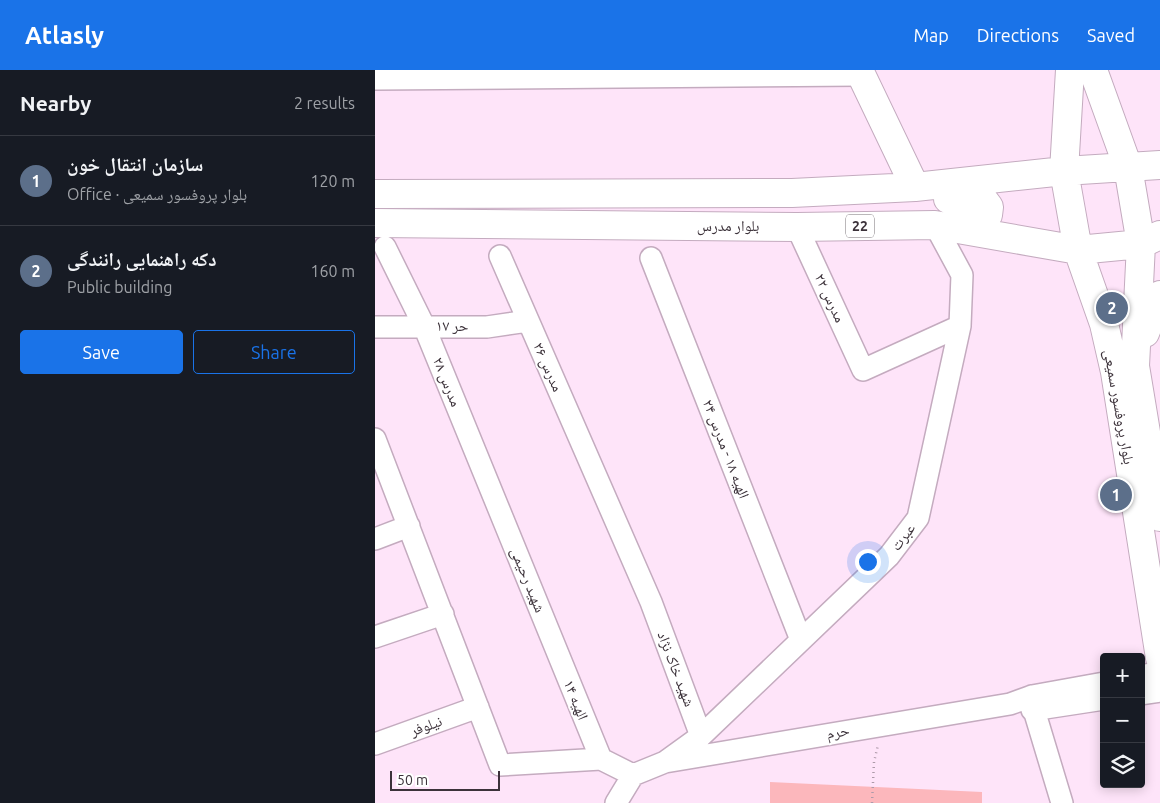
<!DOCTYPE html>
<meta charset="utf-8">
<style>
:root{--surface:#171b24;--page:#242831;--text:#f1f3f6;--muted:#9ea1a6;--line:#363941;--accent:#1a73e8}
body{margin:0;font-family:Ubuntu,"Noto Naskh Arabic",sans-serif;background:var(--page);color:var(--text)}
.controls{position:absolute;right:15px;bottom:15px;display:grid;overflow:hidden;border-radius:5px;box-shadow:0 2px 12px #0003}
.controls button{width:45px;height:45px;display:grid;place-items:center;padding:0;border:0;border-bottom:1px solid var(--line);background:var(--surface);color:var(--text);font:25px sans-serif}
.scale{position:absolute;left:15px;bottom:12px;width:110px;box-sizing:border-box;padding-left:5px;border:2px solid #3c323a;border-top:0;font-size:14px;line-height:18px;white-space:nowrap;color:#3c323a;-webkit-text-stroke:4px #fff;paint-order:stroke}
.you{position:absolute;left:492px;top:491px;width:18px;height:18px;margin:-12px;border:4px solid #fff;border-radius:50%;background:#1a73e8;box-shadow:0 0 0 8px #1a73e833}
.badge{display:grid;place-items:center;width:32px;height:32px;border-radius:50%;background:var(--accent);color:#fff;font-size:16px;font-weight:700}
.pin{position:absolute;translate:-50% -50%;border:2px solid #fff;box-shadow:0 1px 5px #0006}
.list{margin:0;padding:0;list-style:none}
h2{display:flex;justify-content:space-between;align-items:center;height:65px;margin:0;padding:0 20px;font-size:21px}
h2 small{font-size:16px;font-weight:400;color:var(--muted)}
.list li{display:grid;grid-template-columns:32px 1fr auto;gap:15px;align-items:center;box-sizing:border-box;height:90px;padding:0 20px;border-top:1px solid var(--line)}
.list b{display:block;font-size:19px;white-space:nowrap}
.list p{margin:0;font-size:16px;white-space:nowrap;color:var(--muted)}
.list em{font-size:16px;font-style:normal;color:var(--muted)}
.actions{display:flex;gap:10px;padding:15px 20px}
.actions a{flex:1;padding:11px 0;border:1px solid var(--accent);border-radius:5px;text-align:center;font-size:18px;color:var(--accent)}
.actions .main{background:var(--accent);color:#fff}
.icon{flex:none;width:28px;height:28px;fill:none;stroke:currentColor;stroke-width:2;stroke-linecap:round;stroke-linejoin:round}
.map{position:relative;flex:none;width:785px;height:733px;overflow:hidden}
header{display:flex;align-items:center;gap:30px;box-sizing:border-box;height:70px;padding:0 25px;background:var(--accent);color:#fff}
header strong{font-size:24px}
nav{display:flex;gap:28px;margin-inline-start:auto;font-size:18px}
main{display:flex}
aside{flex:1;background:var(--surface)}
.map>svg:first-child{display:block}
.green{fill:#fcb7bc}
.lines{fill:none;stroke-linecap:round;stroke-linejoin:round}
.minor-casing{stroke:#c4abbf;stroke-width:24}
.major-casing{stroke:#c4abbf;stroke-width:30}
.path{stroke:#ad9aa9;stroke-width:2.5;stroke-dasharray:1 4;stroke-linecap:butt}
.minor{stroke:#fff;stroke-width:21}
.major{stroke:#fff;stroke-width:28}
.labels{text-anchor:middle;stroke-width:4;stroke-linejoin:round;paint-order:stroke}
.shield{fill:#fff;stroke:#767075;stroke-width:1}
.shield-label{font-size:14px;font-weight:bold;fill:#3c323a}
.street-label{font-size:15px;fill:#3c323a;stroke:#fff}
</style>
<header>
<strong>Atlasly</strong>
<nav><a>Map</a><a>Directions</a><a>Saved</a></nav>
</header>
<main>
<aside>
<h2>Nearby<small>2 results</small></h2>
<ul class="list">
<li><span class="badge" style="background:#5c6f8a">1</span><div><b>سازمان انتقال خون</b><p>Office · بلوار پروفسور سمیعی</p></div><em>120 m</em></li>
<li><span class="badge" style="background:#5c6f8a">2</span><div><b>دکه راهنمایی رانندگی</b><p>Public building</p></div><em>160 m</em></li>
</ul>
<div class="actions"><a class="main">Save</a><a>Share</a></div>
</aside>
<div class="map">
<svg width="785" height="733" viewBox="0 0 785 733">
<rect width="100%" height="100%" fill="#fee4f9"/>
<path class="green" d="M 395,712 L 607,722 L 607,733 L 395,733 Z"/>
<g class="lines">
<g class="minor-casing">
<path id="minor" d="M 0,9 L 486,5
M 422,157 L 488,300 L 585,256
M 10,177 L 49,256 L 226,689
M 125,186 L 276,532 L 326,666
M 276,188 L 426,570
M 0,257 L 112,257 L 153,251
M 0,369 L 125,695 L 226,689 L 258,705
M 0,469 L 34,456
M 0,567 L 68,544
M 766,606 L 785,602
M 766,624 L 785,621
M 657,626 L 659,640 L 687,733
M 657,640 L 729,629
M 0,674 L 103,637
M 290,692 L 326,666 L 514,486 L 543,448 L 585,256 L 587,205 L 560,155
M 241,733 L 258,705 L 290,692 L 635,634 L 657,626 L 729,613"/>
</g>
<g class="major-casing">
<path id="major" d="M 484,0 L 540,117
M 695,0 L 689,101 L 703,180 L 729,254 L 740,302 L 785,588
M 718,0 L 753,97 L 766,174 L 760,296 L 785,447
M 0,124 L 417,123 L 540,117 L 689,101 L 785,95
M 573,129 L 608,129 L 614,137 L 613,145 L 609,151 L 580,155
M 0,153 L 422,157 L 560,155 L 703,180 L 766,174 L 785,165
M 770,263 L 785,225"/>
</g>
<path class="path" d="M 497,733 L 499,692 L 503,675"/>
<use href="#minor" class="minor"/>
<use href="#major" class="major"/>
</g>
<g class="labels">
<rect class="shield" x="471" y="144.5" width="28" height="23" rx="4"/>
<g class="shield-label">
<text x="485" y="161">22</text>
</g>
<g class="street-label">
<text x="353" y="161">بلوار مدرس</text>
<text transform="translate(455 228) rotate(65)" y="5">مدرس ۲۲</text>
<text transform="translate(77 256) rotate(1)" y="5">حر ۱۷</text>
<text transform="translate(173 297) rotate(66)" y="5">مدرس ۲۶</text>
<text transform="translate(72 312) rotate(68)" y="5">مدرس ۲۸</text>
<text transform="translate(744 337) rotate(80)" y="5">بلوار پروفسور سمیعی</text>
<text transform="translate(351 379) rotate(69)" y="5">الهیه ۱۸ - مدرس ۲۴</text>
<text transform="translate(528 467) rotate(-53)" y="5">عبرت</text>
<text transform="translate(153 510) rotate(68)" y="5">شهید رحیمی</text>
<text transform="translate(301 599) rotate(69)" y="5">شهید خاک نژاد</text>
<text transform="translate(201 630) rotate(68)" y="5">الهیه ۱۴</text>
<text transform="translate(51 656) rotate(-20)" y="5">نیلوفر</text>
<text transform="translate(463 662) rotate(-10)" y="5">حرم</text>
</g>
</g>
</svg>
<div class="controls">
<button>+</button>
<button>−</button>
<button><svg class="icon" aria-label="layers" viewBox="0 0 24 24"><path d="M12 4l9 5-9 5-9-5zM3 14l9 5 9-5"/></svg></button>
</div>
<div class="scale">50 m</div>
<div class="you"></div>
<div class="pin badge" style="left:741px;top:425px;background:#5c6f8a">1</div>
<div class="pin badge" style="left:737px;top:238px;background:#5c6f8a">2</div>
</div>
</main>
